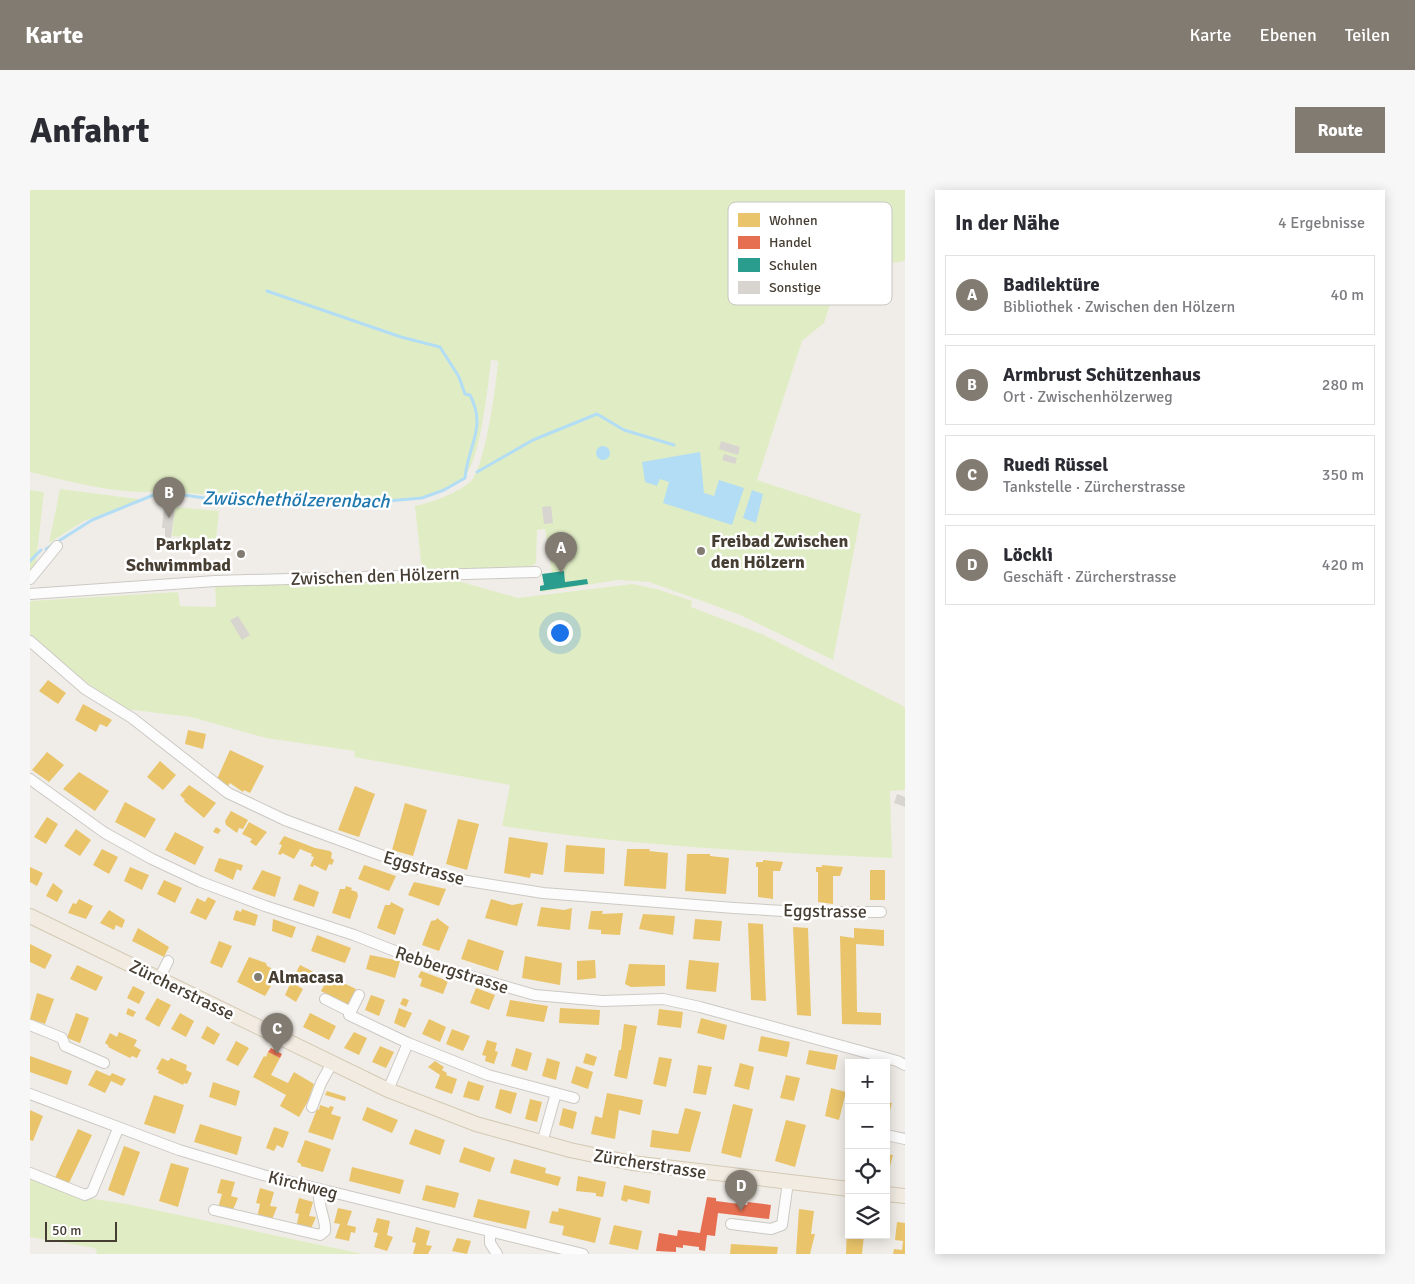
<!DOCTYPE html>
<html lang="de">
<meta charset="utf-8">
<style>
:root{--surface:#fff;--page:#f7f7f7;--text:#2b2b33;--muted:#7c7c81;--line:#e1e1e2;--accent:#827b72}
body{margin:0;font-family:Signika,sans-serif;background:var(--page);color:var(--text)}
.controls{position:absolute;right:15px;bottom:15px;display:grid;overflow:hidden;border-radius:0px;box-shadow:0 2px 12px #0003}
.controls button{width:45px;height:45px;display:grid;place-items:center;padding:0;border:0;border-bottom:1px solid var(--line);background:var(--surface);color:var(--text);font:25px sans-serif}
.scale{position:absolute;left:15px;bottom:12px;width:72px;box-sizing:border-box;padding-left:5px;border:2px solid #473e33;border-top:0;font-size:14px;line-height:18px;white-space:nowrap;color:#473e33;-webkit-text-stroke:4px #fff;paint-order:stroke}
.you{position:absolute;left:529px;top:442px;width:18px;height:18px;margin:-12px;border:4px solid #fff;border-radius:50%;background:#1a73e8;box-shadow:0 0 0 8px #1a73e833}
.badge{display:grid;place-items:center;width:32px;height:32px;border-radius:50%;background:var(--accent);color:#fff;font-size:16px;font-weight:700}
.pin{position:absolute;translate:-50% -41px;filter:drop-shadow(0 1px 2px #0008)}
.pin::after{content:'';position:absolute;top:26px;width:18px;height:15px;background:inherit;clip-path:polygon(0 0,100% 0,50% 100%)}
.list{margin:0;padding:0;list-style:none}
h2{display:flex;justify-content:space-between;align-items:center;height:65px;margin:0;padding:0 20px;font-size:21px}
h2 small{font-size:16px;font-weight:400;color:var(--muted)}
.list li{display:grid;grid-template-columns:32px 1fr auto;gap:15px;align-items:center;box-sizing:border-box;height:80px;margin:0 10px 10px;padding:0 10px;border:1px solid var(--line);border-radius:0px}
.list b{display:block;font-size:19px;white-space:nowrap}
.list p{margin:0;font-size:16px;white-space:nowrap;color:var(--muted)}
.list em{font-size:16px;font-style:normal;color:var(--muted)}
.icon{flex:none;width:28px;height:28px;fill:none;stroke:currentColor;stroke-width:2;stroke-linecap:round;stroke-linejoin:round}
.map{position:relative;flex:none;width:875px;height:1064px;overflow:hidden;border-radius:0px}
header{display:flex;align-items:center;gap:30px;box-sizing:border-box;height:70px;padding:0 25px;background:var(--accent);color:#fff}
header strong{font-size:24px}
nav{display:flex;gap:28px;margin-inline-start:auto;font-size:18px}
.intro{display:flex;align-items:center;justify-content:space-between;box-sizing:border-box;height:120px;padding:0 30px}
h1{margin:0;font-size:35px}
.button{padding:12px 22px;border-radius:0px;background:var(--accent);color:#fff;font-size:18px;font-weight:700}
main{display:flex;gap:30px;padding:0 30px}
aside{flex:1;background:var(--surface);border-radius:0px;box-shadow:0 2px 12px #0003}
.map>svg:first-child{display:block}
.green{fill:#e0edc4}
.water{fill:#b2ddf4}
.homes{fill:#e9c46a}
.shops{fill:#e76f51}
.schools{fill:#2a9d8f}
.lines{fill:none;stroke-linecap:round;stroke-linejoin:round}
.stream{stroke:#b2ddf4;stroke-width:3}
.building{fill:#d8d4cf}
.minor-casing{stroke:#ccc9c4;stroke-width:12}
.major-casing{stroke:#d4c9b3;stroke-width:16}
.minor{stroke:#fdfcfc;stroke-width:10}
.major{stroke:#f1ebe2;stroke-width:14}
.poi-dot{fill:#827b72;stroke:#fff;stroke-width:2}
.labels{text-anchor:middle;stroke-width:5;stroke-linejoin:round;paint-order:stroke}
.poi-label{font-size:18px;font-weight:bold;fill:#473e33;stroke:#fff;text-anchor:start}
.street-label{font-size:18px;fill:#473e33;stroke:#fff}
.water-label{font-size:19px;font-style:italic;fill:#1e78ae;stroke:#fff}
.key{fill:#fff;stroke:#c8c5c2;stroke-width:1}
.key-label{font-size:14px;fill:#473e33}
</style>
<header>
<strong>Karte</strong>
<nav><a>Karte</a><a>Ebenen</a><a>Teilen</a></nav>
</header>
<div class="intro"><h1>Anfahrt</h1><a class="button">Route</a></div>
<main>
<div class="map">
<svg width="875" height="1064" viewBox="0 0 875 1064">
<rect width="100%" height="100%" fill="#f0ede8"/>
<path class="green" d="M 0,0 L 875,0 L 875,71 L 849,75 L 849,85 L 835,83 L 832,94 L 808,89 L 794,133 L 772,151 L 727,290 L 831,324 L 803,470 L 708,424 L 619,392 L 588,390 L 511,402 L 510,396 L 514,395 L 512,384 L 522,383 L 515,339 L 507,340 L 506,373 L 499,378 L 392,381 L 385,316 C 403,312 428,303 441,291 C 455,278 467,191 468,171 L 461,170 C 458,195 451,266 436,284 C 427,295 406,304 393,307 C 372,312 349,311 328,311 C 262,312 196,306 131,301 C 93,306 37,291 0,282 Z
M 30,299 L 108,309 L 109,311 L 54,331 L 19,353 Z
M 0,300 L 14,302 L 6,372 L 0,383 Z
M 145,317 L 189,321 L 186,350 L 142,346 Z
M 421,389 L 488,408 L 603,394 L 630,400 L 662,411 L 661,417 L 732,444 L 875,517 L 875,600 L 860,601 L 862,668 C 731,662 601,656 472,636 L 480,595 L 324,567 L 325,561 L 236,548 L 161,527 L 95,519 L 44,484 L 0,445 L 0,411 L 148,402 L 150,416 L 184,417 L 186,416 L 185,395 Z
M 0,988 L 44,1006 L 97,1014 L 333,1064 L 66,1064 L 67,1060 L 64,1058 L 0,1047 Z"/>
<path class="water" d="M566 263a7 7 0 1 1 14 0a7 7 0 1 1-14 0Z
M 670,262 L 674,303 L 684,306 L 689,290 L 714,298 L 702,335 L 633,313 L 639,292 L 630,289 L 627,296 L 615,292 L 612,272 Z
M 722,300 L 733,304 L 726,333 L 713,328 Z"/>
<path class="homes" d="M 18,490 L 36,503 L 28,514 L 9,501 Z
M 53,514 L 82,530 L 77,537 L 70,534 L 66,542 L 45,530 Z
M 158,540 L 176,544 L 173,559 L 155,554 Z
M 200,560 L 234,576 L 220,603 L 214,600 L 213,602 L 200,593 L 198,596 L 187,589 Z
M 17,562 L 34,575 L 19,592 L 2,580 Z
M 130,571 L 146,585 L 133,600 L 117,587 Z
M 49,582 L 79,601 L 65,621 L 33,599 Z
M 159,595 L 186,613 L 174,628 L 154,611 L 155,610 L 150,605 Z
M 325,596 L 345,604 L 329,647 L 308,640 Z
M 95,612 L 126,629 L 115,648 L 85,632 Z
M 375,613 L 397,620 L 383,666 L 362,660 Z
M 201,621 L 218,630 L 213,639 L 209,638 L 207,643 L 196,635 L 195,631 Z
M 17,627 L 28,634 L 16,654 L 4,647 Z
M 428,629 L 449,634 L 437,680 L 416,674 Z
M 219,632 L 237,642 L 226,656 L 220,652 L 222,649 L 212,644 Z
M 186,637 L 191,640 L 188,644 L 183,642 Z
M 46,639 L 61,650 L 50,666 L 34,656 Z
M 145,642 L 174,657 L 165,675 L 135,660 Z
M 254,646 L 285,658 L 300,661 L 302,663 L 301,668 L 304,670 L 302,675 L 299,674 L 296,681 L 284,675 L 283,677 L 280,676 L 284,667 L 281,666 L 282,664 L 270,659 L 264,669 L 252,663 L 251,665 L 248,664 L 252,655 L 249,654 Z
M 479,647 L 518,653 L 513,685 L 501,683 L 500,688 L 474,683 Z
M 536,655 L 575,658 L 574,684 L 534,682 Z
M 72,659 L 88,667 L 79,684 L 63,675 Z
M 597,659 L 620,659 L 619,661 L 638,663 L 636,699 L 594,696 Z
M 657,664 L 680,664 L 680,666 L 699,668 L 696,704 L 655,701 Z
M 189,668 L 213,675 L 211,681 L 207,679 L 203,690 L 184,681 Z
M 733,670 L 753,672 L 750,681 L 743,681 L 743,709 L 728,707 L 728,677 L 726,677 L 726,672 L 733,672 Z
M 334,675 L 366,686 L 359,701 L 328,689 Z
M 792,675 L 813,677 L 810,686 L 803,686 L 803,714 L 788,712 L 788,682 L 786,682 L 786,677 L 792,677 Z
M 0,677 L 13,683 L 7,696 L 0,692 Z
M 100,677 L 119,685 L 112,700 L 94,691 Z
M 232,680 L 251,687 L 245,707 L 222,699 Z
M 840,680 L 855,680 L 855,710 L 840,710 Z
M 134,690 L 152,698 L 145,713 L 127,704 Z
M 384,692 L 416,699 L 409,716 L 378,705 Z
M 23,693 L 33,701 L 27,712 L 16,706 Z
M 269,694 L 289,702 L 284,717 L 263,710 Z
M 316,696 L 322,698 L 321,700 L 327,702 L 328,706 L 320,729 L 302,723 L 310,699 L 315,699 Z
M 178,707 L 186,711 L 176,730 L 160,723 L 167,708 L 175,712 Z
M 49,709 L 63,716 L 56,729 L 38,723 L 43,713 L 46,714 Z
M 461,709 L 482,715 L 493,713 L 487,736 L 455,728 Z
M 361,712 L 374,719 L 365,745 L 347,738 L 355,715 L 360,715 Z
M 511,717 L 534,720 L 542,718 L 540,740 L 507,736 Z
M 212,719 L 228,725 L 225,736 L 203,730 L 206,720 L 211,722 Z
M 79,720 L 95,730 L 92,738 L 86,735 L 84,740 L 70,733 Z
M 561,721 L 573,721 L 572,724 L 593,723 L 590,745 L 571,744 L 571,740 L 558,739 Z
M 613,724 L 645,726 L 643,745 L 609,739 Z
M 407,728 L 419,737 L 409,761 L 392,755 L 401,731 L 406,730 Z
M 243,729 L 266,737 L 262,748 L 242,741 Z
M 665,729 L 692,731 L 690,751 L 663,749 Z
M 718,733 L 733,734 L 736,811 L 721,810 Z
M 763,737 L 778,738 L 781,826 L 767,825 Z
M 108,738 L 139,757 L 134,767 L 102,751 Z
M 824,738 L 854,740 L 854,756 L 826,754 L 827,822 L 851,823 L 851,835 L 812,834 L 810,746 L 824,748 Z
M 287,745 L 321,758 L 315,773 L 281,761 Z
M 438,749 L 474,761 L 468,781 L 431,769 Z
M 189,751 L 202,756 L 192,778 L 180,773 Z
M 0,754 L 22,765 L 15,779 L 0,772 Z
M 340,765 L 370,771 L 365,788 L 336,779 Z
M 495,766 L 532,773 L 530,795 L 492,788 Z
M 219,767 L 236,773 L 237,776 L 249,782 L 235,806 L 207,792 Z
M 565,770 L 566,788 L 547,790 L 547,771 Z
M 659,770 L 689,773 L 686,802 L 656,799 Z
M 599,774 L 635,775 L 635,796 L 601,797 L 595,794 Z
M 47,775 L 73,787 L 66,801 L 40,789 Z
M 270,775 L 290,785 L 285,794 L 265,784 Z
M 391,781 L 418,791 L 413,804 L 390,796 L 392,789 L 388,787 Z
M 299,786 L 326,799 L 318,815 L 291,801 Z
M 262,790 L 269,794 L 268,796 L 273,799 L 266,812 L 255,805 Z
M 103,796 L 115,802 L 109,814 L 97,808 Z
M 446,798 L 465,805 L 459,820 L 440,813 Z
M 7,803 L 24,809 L 15,834 L 0,829 Z
M 341,805 L 355,810 L 349,826 L 335,820 Z
M 127,808 L 141,815 L 129,837 L 115,829 Z
M 373,808 L 379,810 L 376,817 L 370,814 Z
M 480,810 L 518,816 L 514,832 L 476,826 Z
M 98,818 L 106,822 L 103,827 L 96,824 Z
M 369,818 L 382,823 L 375,838 L 364,833 Z
M 530,818 L 570,820 L 569,835 L 529,833 Z
M 629,819 L 653,822 L 651,838 L 627,835 Z
M 46,823 L 59,828 L 50,853 L 37,848 Z
M 150,823 L 164,831 L 156,847 L 141,839 Z
M 280,823 L 306,836 L 299,850 L 273,837 Z
M 671,828 L 697,835 L 694,850 L 667,843 Z
M 399,829 L 416,837 L 410,852 L 392,844 Z
M 594,834 L 607,836 L 597,889 L 584,886 L 589,860 L 591,860 Z
M 177,836 L 190,844 L 184,855 L 171,848 Z
M 422,839 L 440,846 L 433,861 L 416,854 Z
M 89,842 L 107,850 L 104,856 L 111,860 L 107,868 L 102,866 L 100,868 L 78,857 L 79,856 L 75,853 L 80,843 L 87,847 Z
M 324,842 L 337,848 L 329,865 L 314,858 Z
M 731,846 L 760,852 L 757,867 L 728,861 Z
M 457,850 L 467,853 L 465,861 L 468,862 L 464,874 L 455,871 L 456,866 L 452,865 Z
M 206,851 L 219,858 L 208,876 L 196,870 Z
M 350,856 L 364,862 L 356,878 L 342,872 Z
M 486,858 L 502,863 L 497,881 L 481,876 Z
M 779,860 L 808,865 L 805,880 L 776,874 Z
M 238,862 L 250,868 L 241,885 L 258,893 L 264,882 L 284,894 L 278,911 L 269,927 L 250,916 L 256,905 L 223,887 L 234,866 L 236,867 Z
M 556,863 L 567,867 L 564,876 L 553,873 Z
M 0,866 L 42,881 L 37,895 L 0,882 Z
M 629,867 L 642,869 L 636,897 L 623,894 Z
M 132,868 L 138,871 L 141,868 L 157,875 L 156,880 L 162,883 L 157,894 L 154,893 L 153,895 L 128,883 L 129,880 L 126,879 Z
M 517,868 L 530,872 L 526,890 L 512,886 Z
M 405,871 L 414,877 L 412,880 L 417,883 L 416,885 L 427,889 L 422,904 L 405,898 L 410,885 L 398,877 Z
M 710,873 L 724,877 L 719,900 L 704,896 Z
M 668,875 L 682,877 L 676,905 L 663,903 Z
M 546,876 L 563,882 L 558,899 L 541,893 Z
M 66,880 L 80,886 L 82,883 L 96,889 L 92,896 L 81,891 L 75,903 L 58,895 Z
M 756,885 L 770,888 L 764,911 L 750,908 Z
M 438,891 L 454,896 L 449,911 L 433,907 Z
M 183,892 L 210,901 L 206,916 L 179,907 Z
M 801,898 L 816,902 L 809,930 L 795,926 Z
M 470,899 L 487,903 L 481,924 L 465,918 Z
M 297,901 L 316,907 L 315,911 L 295,905 Z
M 577,903 L 613,910 L 610,925 L 589,920 L 585,949 L 561,944 L 565,926 L 572,928 Z
M 124,905 L 154,915 L 145,944 L 114,934 Z
M 500,909 L 512,912 L 507,932 L 495,929 Z
M 856,912 L 862,913 L 857,932 L 856,932 Z
M 703,914 L 723,919 L 711,968 L 691,963 Z
M 290,915 L 299,918 L 300,916 L 304,917 L 301,924 L 311,927 L 303,950 L 278,942 L 287,919 L 289,920 Z
M 337,917 L 368,930 L 362,943 L 332,930 Z
M 533,918 L 547,922 L 543,939 L 529,935 Z
M 655,918 L 671,922 L 660,962 L 620,957 L 622,940 L 648,944 Z
M 0,920 L 13,926 L 3,951 L 0,950 Z
M 756,930 L 776,935 L 765,977 L 745,971 Z
M 170,934 L 212,947 L 207,965 L 164,952 Z
M 244,937 L 259,942 L 253,958 L 247,955 L 244,961 L 236,958 Z
M 48,939 L 62,945 L 39,993 L 25,988 Z
M 385,939 L 415,950 L 410,965 L 379,954 Z
M 275,950 L 301,959 L 293,982 L 271,976 L 271,974 L 267,972 Z
M 94,956 L 110,962 L 94,1006 L 78,1000 Z
M 434,957 L 465,968 L 460,982 L 429,972 Z
M 856,964 L 863,965 L 857,988 L 856,988 Z
M 484,969 L 516,978 L 515,983 L 531,987 L 528,996 L 480,983 Z
M 141,973 L 159,978 L 148,1017 L 129,1011 Z
M 322,977 L 374,990 L 370,1004 L 319,991 Z
M 548,986 L 576,992 L 573,1007 L 566,1006 L 566,1003 L 546,1001 Z
M 191,989 L 205,992 L 201,1006 L 208,1008 L 202,1022 L 188,1018 L 192,1004 L 187,1003 Z
M 396,995 L 429,1003 L 425,1018 L 392,1010 Z
M 594,995 L 621,1001 L 619,1014 L 598,1009 L 597,1012 L 591,1010 Z
M 230,998 L 244,1002 L 240,1016 L 247,1017 L 241,1032 L 227,1028 L 230,1014 L 226,1013 Z
M 269,1008 L 283,1012 L 279,1026 L 286,1027 L 280,1041 L 266,1038 L 269,1024 L 265,1023 Z
M 448,1009 L 500,1021 L 496,1039 L 443,1027 Z
M 308,1018 L 322,1021 L 317,1035 L 326,1037 L 325,1043 L 321,1042 L 319,1051 L 305,1048 L 310,1034 L 304,1033 Z
M 529,1018 L 571,1028 L 565,1053 L 532,1045 L 534,1036 L 519,1033 L 522,1021 L 528,1022 Z
M 769,1019 L 784,1021 L 781,1044 L 785,1044 L 780,1064 L 766,1064 Z
M 347,1028 L 360,1031 L 357,1045 L 363,1047 L 357,1061 L 344,1057 L 348,1043 L 343,1042 Z
M 867,1032 L 875,1033 L 875,1064 L 863,1064 L 864,1059 L 872,1060 L 873,1051 L 865,1050 Z
M 584,1035 L 612,1041 L 608,1060 L 579,1054 Z
M 817,1035 L 819,1045 L 834,1045 L 832,1064 L 816,1064 Z
M 386,1037 L 400,1041 L 396,1055 L 402,1056 L 398,1064 L 383,1064 L 386,1053 L 382,1052 Z
M 427,1048 L 441,1051 L 437,1064 L 422,1061 Z
M 701,1054 L 748,1057 L 747,1064 L 700,1064 Z"/>
<path class="shops" d="M 241,858 L 252,864 L 250,868 L 238,862 Z
M 677,1007 L 686,1008 L 686,1011 L 717,1015 L 718,1012 L 741,1015 L 739,1029 L 688,1023 L 685,1046 L 677,1045 L 675,1061 L 669,1060 L 669,1057 L 653,1055 L 653,1058 L 646,1057 L 646,1062 L 626,1061 L 629,1043 L 647,1046 L 648,1040 L 670,1043 Z"/>
<path class="schools" d="M 534,381 L 535,392 L 557,389 L 558,394 L 510,401 L 510,396 L 514,395 L 512,384 Z"/>
<g class="lines">
<path class="stream" d="M 447,282 L 503,250 L 567,224 L 594,240 L 644,255
M 16,359 L 62,330 L 126,304 L 147,304 L 195,311 L 357,311 L 392,308 L 414,300 L 435,288 C 438,255 457,238 440,205 L 435,204 L 429,187 L 410,157 L 371,147 L 237,101
M 0,371 L 11,360"/>
</g>
<path class="building" d="M 691,251 L 710,257 L 708,265 L 689,259 Z
M 694,264 L 707,268 L 705,274 L 692,270 Z
M 521,316 L 523,333 L 514,334 L 512,317 Z
M 134,317 L 145,318 L 141,348 L 135,347 L 135,338 L 132,338 Z
M 208,426 L 220,445 L 212,450 L 200,430 Z
M 867,604 L 875,607 L 875,617 L 864,613 Z"/>
<g class="lines">
<g class="minor-casing">
<path id="minor" d="M 0,389 L 27,356
M 0,404 L 185,391 L 506,382
M 0,451 L 55,499 L 102,528 L 198,603 L 255,630 L 386,678 L 425,689 L 513,703 L 704,718 L 771,722 L 851,722
M 0,589 L 75,643 L 122,669 L 171,692 L 235,716 L 324,745 L 398,774 L 505,805 L 573,811 L 633,809 L 670,817 L 867,871 L 875,875
M 129,789 L 138,771
M 329,805 L 319,825 L 378,853 L 458,885 L 544,908
M 295,809 L 321,822
M 0,835 L 32,848 L 35,856 L 74,873
M 358,900 L 378,853
M 0,904 L 149,960 L 233,985 L 553,1064
M 282,917 L 291,893 L 302,873
M 856,945 L 875,949
M 512,953 L 526,903
M 0,983 L 55,1005 L 62,1002 L 88,939
M 184,1020 L 290,1045 L 295,1041 C 296,1027 286,1014 290,999
M 701,1034 L 741,1039 L 752,1035 L 758,992
M 460,1041 L 460,1053 L 467,1064"/>
</g>
<g class="major-casing">
<path id="major" d="M 0,726 L 358,900 L 446,934 L 540,960 L 602,973 L 819,999
M 856,1004 L 875,1006"/>
</g>
<use href="#minor" class="minor"/>
<use href="#major" class="major"/>
</g>
<g class="poi-dot">
<circle cx="671" cy="361" r="5"/>
<circle cx="211" cy="364" r="5"/>
<circle cx="228" cy="787" r="5"/>
</g>
<g class="labels">
<g class="poi-label">
<text x="681" y="357">Freibad Zwischen<tspan x="681" dy="21">den Hölzern</tspan></text>
<text x="201" y="360" text-anchor="end">Parkplatz<tspan x="201" dy="21">Schwimmbad</tspan></text>
<text x="238" y="793">Almacasa</text>
</g>
<g class="street-label">
<text transform="translate(345 386) rotate(-2)" y="6">Zwischen den Hölzern</text>
<text transform="translate(394 678) rotate(16)" y="6">Eggstrasse</text>
<text transform="translate(795 721) rotate(1)" y="6">Eggstrasse</text>
<text transform="translate(422 780) rotate(18)" y="6">Rebbergstrasse</text>
<text transform="translate(152 800) rotate(26)" y="6">Zürcherstrasse</text>
<text transform="translate(620 974) rotate(9)" y="6">Zürcherstrasse</text>
<text transform="translate(273 995) rotate(14)" y="6">Kirchweg</text>
</g>
<g class="water-label">
<text transform="translate(266 309) rotate(1)" y="7">Zwüschethölzerenbach</text>
</g>
</g>
<rect x="698" y="12" width="164" height="103" rx="8" class="key"/>
<rect x="708" y="23" width="22" height="14" fill="#e9c46a"/>
<rect x="708" y="46" width="22" height="13" fill="#e76f51"/>
<rect x="708" y="68" width="22" height="14" fill="#2a9d8f"/>
<rect x="708" y="91" width="22" height="13" fill="#d8d4cf"/>
<g class="key-label">
<text x="739" y="35">Wohnen</text>
<text x="739" y="57">Handel</text>
<text x="739" y="80">Schulen</text>
<text x="739" y="102">Sonstige</text>
</g>
</svg>
<div class="controls">
<button>+</button>
<button>−</button>
<button><svg class="icon" aria-label="locate" viewBox="0 0 24 24"><circle cx="12" cy="12" r="6"/><path d="M12 2v4M12 18v4M2 12h4M18 12h4"/></svg></button>
<button><svg class="icon" aria-label="layers" viewBox="0 0 24 24"><path d="M12 4l9 5-9 5-9-5zM3 14l9 5 9-5"/></svg></button>
</div>
<div class="scale">50 m</div>
<div class="you"></div>
<div class="pin badge" style="left:531px;top:383px">A</div>
<div class="pin badge" style="left:139px;top:328px">B</div>
<div class="pin badge" style="left:247px;top:864px">C</div>
<div class="pin badge" style="left:711px;top:1021px">D</div>
</div>
<aside>
<h2>In der Nähe<small>4 Ergebnisse</small></h2>
<ul class="list">
<li><span class="badge">A</span><div><b>Badilektüre</b><p>Bibliothek · Zwischen den Hölzern</p></div><em>40 m</em></li>
<li><span class="badge">B</span><div><b>Armbrust Schützenhaus</b><p>Ort · Zwischenhölzerweg</p></div><em>280 m</em></li>
<li><span class="badge">C</span><div><b>Ruedi Rüssel</b><p>Tankstelle · Zürcherstrasse</p></div><em>350 m</em></li>
<li><span class="badge">D</span><div><b>Löckli</b><p>Geschäft · Zürcherstrasse</p></div><em>420 m</em></li>
</ul>
</aside>
</main>
